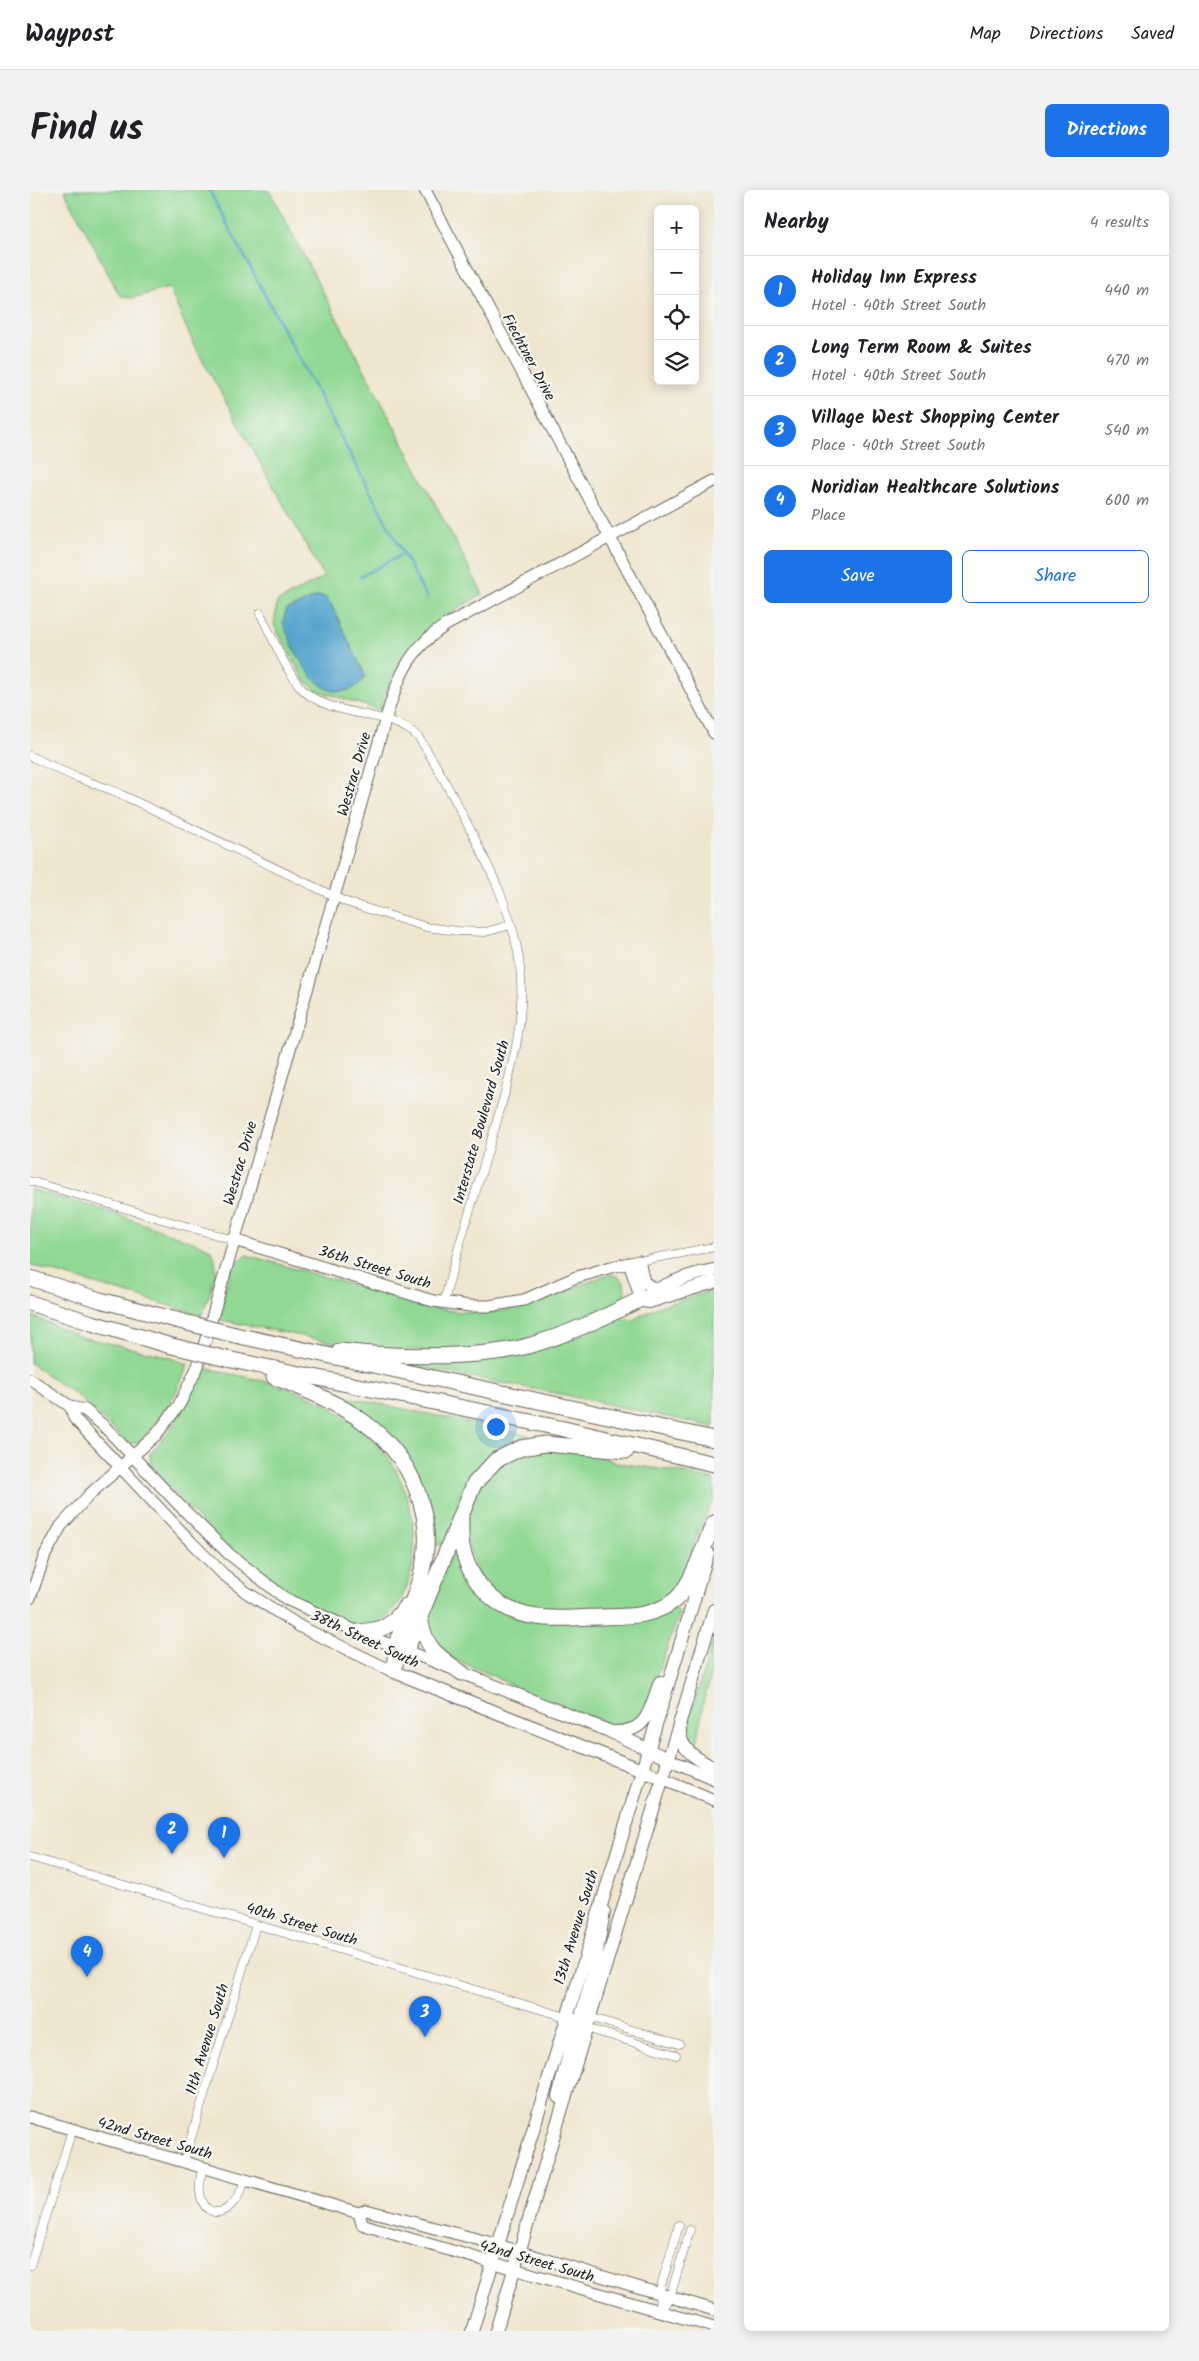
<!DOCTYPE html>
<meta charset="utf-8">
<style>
:root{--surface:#fff;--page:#f2f2f2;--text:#202124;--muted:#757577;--line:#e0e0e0;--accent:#1a73e8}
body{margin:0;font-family:Kalam,sans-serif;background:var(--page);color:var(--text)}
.controls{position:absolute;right:15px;top:15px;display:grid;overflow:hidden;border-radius:8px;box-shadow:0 2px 12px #0003}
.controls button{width:45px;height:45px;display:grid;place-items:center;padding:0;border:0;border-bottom:1px solid var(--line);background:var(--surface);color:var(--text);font:25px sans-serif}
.you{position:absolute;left:465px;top:1236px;width:18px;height:18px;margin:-12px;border:4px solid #fff;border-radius:50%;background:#1a73e8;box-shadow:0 0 0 8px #1a73e833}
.badge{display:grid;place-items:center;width:32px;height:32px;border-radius:50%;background:var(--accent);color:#fff;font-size:16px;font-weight:700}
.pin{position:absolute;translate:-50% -41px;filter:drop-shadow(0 1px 2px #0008)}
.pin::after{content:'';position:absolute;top:26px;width:18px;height:15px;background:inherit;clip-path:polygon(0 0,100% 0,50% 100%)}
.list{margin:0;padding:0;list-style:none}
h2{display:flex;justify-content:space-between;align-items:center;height:65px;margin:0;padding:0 20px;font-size:21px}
h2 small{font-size:16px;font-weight:400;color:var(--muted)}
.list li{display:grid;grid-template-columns:32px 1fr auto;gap:15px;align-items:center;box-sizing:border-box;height:70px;padding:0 20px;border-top:1px solid var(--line)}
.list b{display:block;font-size:19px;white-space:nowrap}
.list p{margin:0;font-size:16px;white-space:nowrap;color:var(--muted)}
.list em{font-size:16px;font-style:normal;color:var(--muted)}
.actions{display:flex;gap:10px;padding:15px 20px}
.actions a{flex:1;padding:11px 0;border:1px solid var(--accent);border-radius:8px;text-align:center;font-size:18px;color:var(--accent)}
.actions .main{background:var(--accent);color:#fff}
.icon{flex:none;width:28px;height:28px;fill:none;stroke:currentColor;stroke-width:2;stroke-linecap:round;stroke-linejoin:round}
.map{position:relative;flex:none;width:684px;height:2141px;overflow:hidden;border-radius:8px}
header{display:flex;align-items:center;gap:30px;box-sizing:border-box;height:70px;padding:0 25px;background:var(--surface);border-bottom:1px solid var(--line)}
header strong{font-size:24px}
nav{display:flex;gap:28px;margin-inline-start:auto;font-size:18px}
.intro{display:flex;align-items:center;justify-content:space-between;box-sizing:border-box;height:120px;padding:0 30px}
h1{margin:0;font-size:35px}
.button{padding:12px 22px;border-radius:8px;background:var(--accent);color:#fff;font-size:18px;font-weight:700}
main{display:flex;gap:30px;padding:0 30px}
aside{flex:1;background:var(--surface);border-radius:8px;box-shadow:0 2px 12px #0003}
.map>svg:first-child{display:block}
.green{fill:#90d893;stroke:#567a58}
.water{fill:#53a3cd;stroke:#386074}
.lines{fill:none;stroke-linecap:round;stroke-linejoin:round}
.stream{stroke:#53a3cd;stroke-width:2.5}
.street-casing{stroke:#66635b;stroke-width:9}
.secondary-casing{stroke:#66635b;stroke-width:13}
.primary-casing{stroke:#66635b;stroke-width:14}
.highway-casing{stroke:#66635b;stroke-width:17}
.street{stroke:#fff;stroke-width:8}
.secondary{stroke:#fff;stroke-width:11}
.primary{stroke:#fff;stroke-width:12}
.highway{stroke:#fff;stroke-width:15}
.highway-bridge-casing{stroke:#66635b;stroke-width:17;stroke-linecap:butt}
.highway-bridge{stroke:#fff;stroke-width:15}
.labels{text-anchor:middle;stroke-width:4.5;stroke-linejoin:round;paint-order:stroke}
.street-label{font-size:15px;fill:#1c1c1c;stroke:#f6f6f2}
</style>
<header>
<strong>Waypost</strong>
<nav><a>Map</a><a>Directions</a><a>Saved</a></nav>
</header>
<div class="intro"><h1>Find us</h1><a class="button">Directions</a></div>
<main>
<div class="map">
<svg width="684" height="2141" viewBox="0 0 684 2141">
<rect width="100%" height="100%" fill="#f6f6f2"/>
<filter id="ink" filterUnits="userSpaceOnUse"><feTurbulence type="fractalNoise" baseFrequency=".02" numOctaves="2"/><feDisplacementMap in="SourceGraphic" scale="10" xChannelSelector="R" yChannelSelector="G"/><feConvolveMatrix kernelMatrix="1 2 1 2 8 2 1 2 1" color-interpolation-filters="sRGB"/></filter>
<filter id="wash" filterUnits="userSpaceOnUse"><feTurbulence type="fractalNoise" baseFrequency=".0096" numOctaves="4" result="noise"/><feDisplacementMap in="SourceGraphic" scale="20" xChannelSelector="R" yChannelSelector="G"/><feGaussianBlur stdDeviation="1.12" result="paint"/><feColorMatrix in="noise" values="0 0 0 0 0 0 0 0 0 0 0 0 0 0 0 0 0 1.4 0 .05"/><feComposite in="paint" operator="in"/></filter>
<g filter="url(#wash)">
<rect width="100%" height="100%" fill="#f0e6cf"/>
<path class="green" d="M 34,0 L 239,0 L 453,404 C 394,437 373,455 350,520 L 288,501 L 274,490 L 244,435 L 247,412 L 294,387 L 164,155 L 139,98 L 101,108 L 90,106 Z
M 0,999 L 84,1023 L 179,1058 C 195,1074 178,1106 172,1125 L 0,1075 Z
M 217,1065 L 403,1118 C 422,1121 442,1124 461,1122 C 501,1118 540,1099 578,1084 L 587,1086 L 594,1092 L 595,1103 L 587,1114 L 507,1150 L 445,1160 L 377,1160 L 321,1156 L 186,1129 L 203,1074 Z
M 684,1100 L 684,1237 L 530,1204 L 367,1173 L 367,1169 L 502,1162 L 547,1147 L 587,1127 L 603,1130 L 627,1117 Z
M 0,1125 L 51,1147 L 128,1164 L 158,1174 C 148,1203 133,1226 111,1249 L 107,1253 L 98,1253 L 48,1206 L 0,1173 Z
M 171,1177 C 208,1186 250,1192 284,1208 C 308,1219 330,1237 348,1255 C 368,1274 378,1307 383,1333 C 389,1369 376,1439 328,1436 C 320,1436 308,1428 300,1424 C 266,1409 234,1389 205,1364 C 176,1341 147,1305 121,1277 L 120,1264 L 140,1240 L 158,1212 Z
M 312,1206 L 498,1245 L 498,1250 L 474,1259 L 412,1354 L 401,1356 L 389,1291 L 310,1211 Z
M 518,1259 L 559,1263 L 588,1273 L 650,1282 L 684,1290 L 684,1309 L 667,1344 L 656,1382 L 647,1399 L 637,1409 L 608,1419 L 503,1421 L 468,1407 L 446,1381 L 434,1340 L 447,1299 L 476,1270 L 498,1262 Z
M 421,1361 L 427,1361 L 481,1426 L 643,1418 L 650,1422 L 612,1527 L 606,1533 L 588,1538 L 509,1509 L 457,1483 L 418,1467 L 398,1448 L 397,1416 Z
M 684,1447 L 684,1476 L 673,1513 L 668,1549 L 662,1556 L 657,1549 L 657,1536 Z"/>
<path class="water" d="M 288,406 L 295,407 L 301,414 L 335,485 C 331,495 325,499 314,501 C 283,507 261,455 253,432 L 256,420 Z"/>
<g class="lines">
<path class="stream" d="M 179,0 L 397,408
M 330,387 L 373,364"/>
</g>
</g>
<g filter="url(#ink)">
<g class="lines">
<g class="street-casing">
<path id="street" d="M 230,423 C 241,444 257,484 273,500 C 301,528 362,520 388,547 C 408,575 424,609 440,639 C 459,677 479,716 487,758 C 501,825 479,890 460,954 C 445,1007 426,1059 414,1113
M 0,566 L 43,586 L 84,601 L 316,712 L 396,737 L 428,741 L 455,742 L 481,735
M 0,991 L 204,1050
M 609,1071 L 684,1057
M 0,1667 L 536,1827
M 559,1827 L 649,1854
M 556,1838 L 646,1865
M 154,1971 L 226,1735
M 173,1977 C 158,2027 199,2041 215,1990
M 0,2076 L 42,1940
M 630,2122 L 629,2103 L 649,2035
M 630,2122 L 640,2107 L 660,2040"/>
</g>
<g class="secondary-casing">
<path id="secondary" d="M 395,0 L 684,543
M 204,1050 L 403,1111 L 440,1116 L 459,1116 L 494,1110 L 544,1088 L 581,1077 L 609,1071 L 614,1092 L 626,1100
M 599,1073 L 611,1109
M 0,1189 L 41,1217 L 55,1220 L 75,1237 L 150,1316 L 199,1364 L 256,1409 L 328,1442 L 420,1478
M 41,1217 L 44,1228 L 161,1352 L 193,1384 L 216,1402 L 271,1437 L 362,1481 L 376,1461
M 0,1408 L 15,1365 L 31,1336 L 60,1304 L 126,1245 L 149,1215 L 168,1176 L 355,531 C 368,489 377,460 416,435 L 684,291
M 638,1569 L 684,1589
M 632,1588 L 684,1610
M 0,1927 L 329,2023 L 336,2020 L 458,2052 L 684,2120
M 329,2023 L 332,2034 L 357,2042 L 684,2137"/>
</g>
<g class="primary-casing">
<path id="primary" d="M 611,1109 C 634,1094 657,1085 684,1080
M 613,1111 L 619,1112 L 684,1092
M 365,1457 L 362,1481 L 632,1588
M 432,1483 L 579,1541 L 638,1569
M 650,1537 C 648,1559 667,1569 684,1578
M 582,1542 C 619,1543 619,1520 630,1492
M 554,1836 L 552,1823 L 563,1784 L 574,1722
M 528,1907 L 545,1839 L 542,1829 L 536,1827
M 442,2141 L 678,1363
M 466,2141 L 522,1951 L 684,1420"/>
</g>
<g class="highway-casing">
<path id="highway" d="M 0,1088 L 70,1110 L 146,1130
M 0,1113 L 62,1133 L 138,1155
M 205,1145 L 684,1249
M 310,1161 C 361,1167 444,1169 494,1157 C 535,1146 573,1128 611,1109
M 197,1169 L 534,1239 L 684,1274
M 244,1187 C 308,1211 372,1242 391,1313 C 396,1330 398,1348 395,1366 C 390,1397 376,1427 365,1457
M 431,1330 C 431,1340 430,1351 433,1361 C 442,1396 470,1423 507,1427 C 527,1430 548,1427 568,1427 C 595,1426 623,1428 645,1410 C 662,1396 674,1354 684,1333
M 390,1427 C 395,1459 407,1465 432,1483
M 328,1442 C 354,1440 360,1438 376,1416
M 376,1461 L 444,1294 L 466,1270 L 491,1258 L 515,1254 L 596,1261"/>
</g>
<use href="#street" class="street"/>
<use href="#secondary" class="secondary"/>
<use href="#primary" class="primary"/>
<use href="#highway" class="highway"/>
<g class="highway-bridge-casing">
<path id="highway-bridge" d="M 146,1130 L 205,1145
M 138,1155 L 197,1169"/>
</g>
<use href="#highway-bridge" class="highway-bridge"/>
</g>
</g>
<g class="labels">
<g class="street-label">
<text transform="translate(499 167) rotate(62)" y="5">Fiechtner Drive</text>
<text transform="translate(324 584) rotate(-74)" y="5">Westrac Drive</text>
<text transform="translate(451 932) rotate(-74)" y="5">Interstate Boulevard South</text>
<text transform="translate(210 973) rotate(-74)" y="5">Westrac Drive</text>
<text transform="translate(345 1077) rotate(17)" y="5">36th Street South</text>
<text transform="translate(335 1449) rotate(25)" y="5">38th Street South</text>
<text transform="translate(272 1734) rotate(17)" y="5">40th Street South</text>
<text transform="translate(546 1737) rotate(-73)" y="5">13th Avenue South</text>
<text transform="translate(177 1849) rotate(-73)" y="5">11th Avenue South</text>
<text transform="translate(125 1948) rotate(16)" y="5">42nd Street South</text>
<text transform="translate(507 2071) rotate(16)" y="5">42nd Street South</text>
</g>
</g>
</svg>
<div class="controls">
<button>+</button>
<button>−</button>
<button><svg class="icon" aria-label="locate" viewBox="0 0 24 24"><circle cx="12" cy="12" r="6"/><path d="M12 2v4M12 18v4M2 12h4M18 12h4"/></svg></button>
<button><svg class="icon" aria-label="layers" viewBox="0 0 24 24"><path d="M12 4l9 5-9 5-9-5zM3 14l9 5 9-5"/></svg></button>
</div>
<div class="you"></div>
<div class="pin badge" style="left:194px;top:1668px">1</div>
<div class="pin badge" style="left:142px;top:1664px">2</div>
<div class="pin badge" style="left:395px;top:1847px">3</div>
<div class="pin badge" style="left:57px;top:1787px">4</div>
</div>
<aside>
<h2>Nearby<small>4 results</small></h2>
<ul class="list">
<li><span class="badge">1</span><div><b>Holiday Inn Express</b><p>Hotel · 40th Street South</p></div><em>440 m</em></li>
<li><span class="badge">2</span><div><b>Long Term Room &amp; Suites</b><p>Hotel · 40th Street South</p></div><em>470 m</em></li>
<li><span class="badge">3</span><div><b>Village West Shopping Center</b><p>Place · 40th Street South</p></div><em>540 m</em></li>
<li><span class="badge">4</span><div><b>Noridian Healthcare Solutions</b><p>Place</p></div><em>600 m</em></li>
</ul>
<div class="actions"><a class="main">Save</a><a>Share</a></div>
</aside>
</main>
